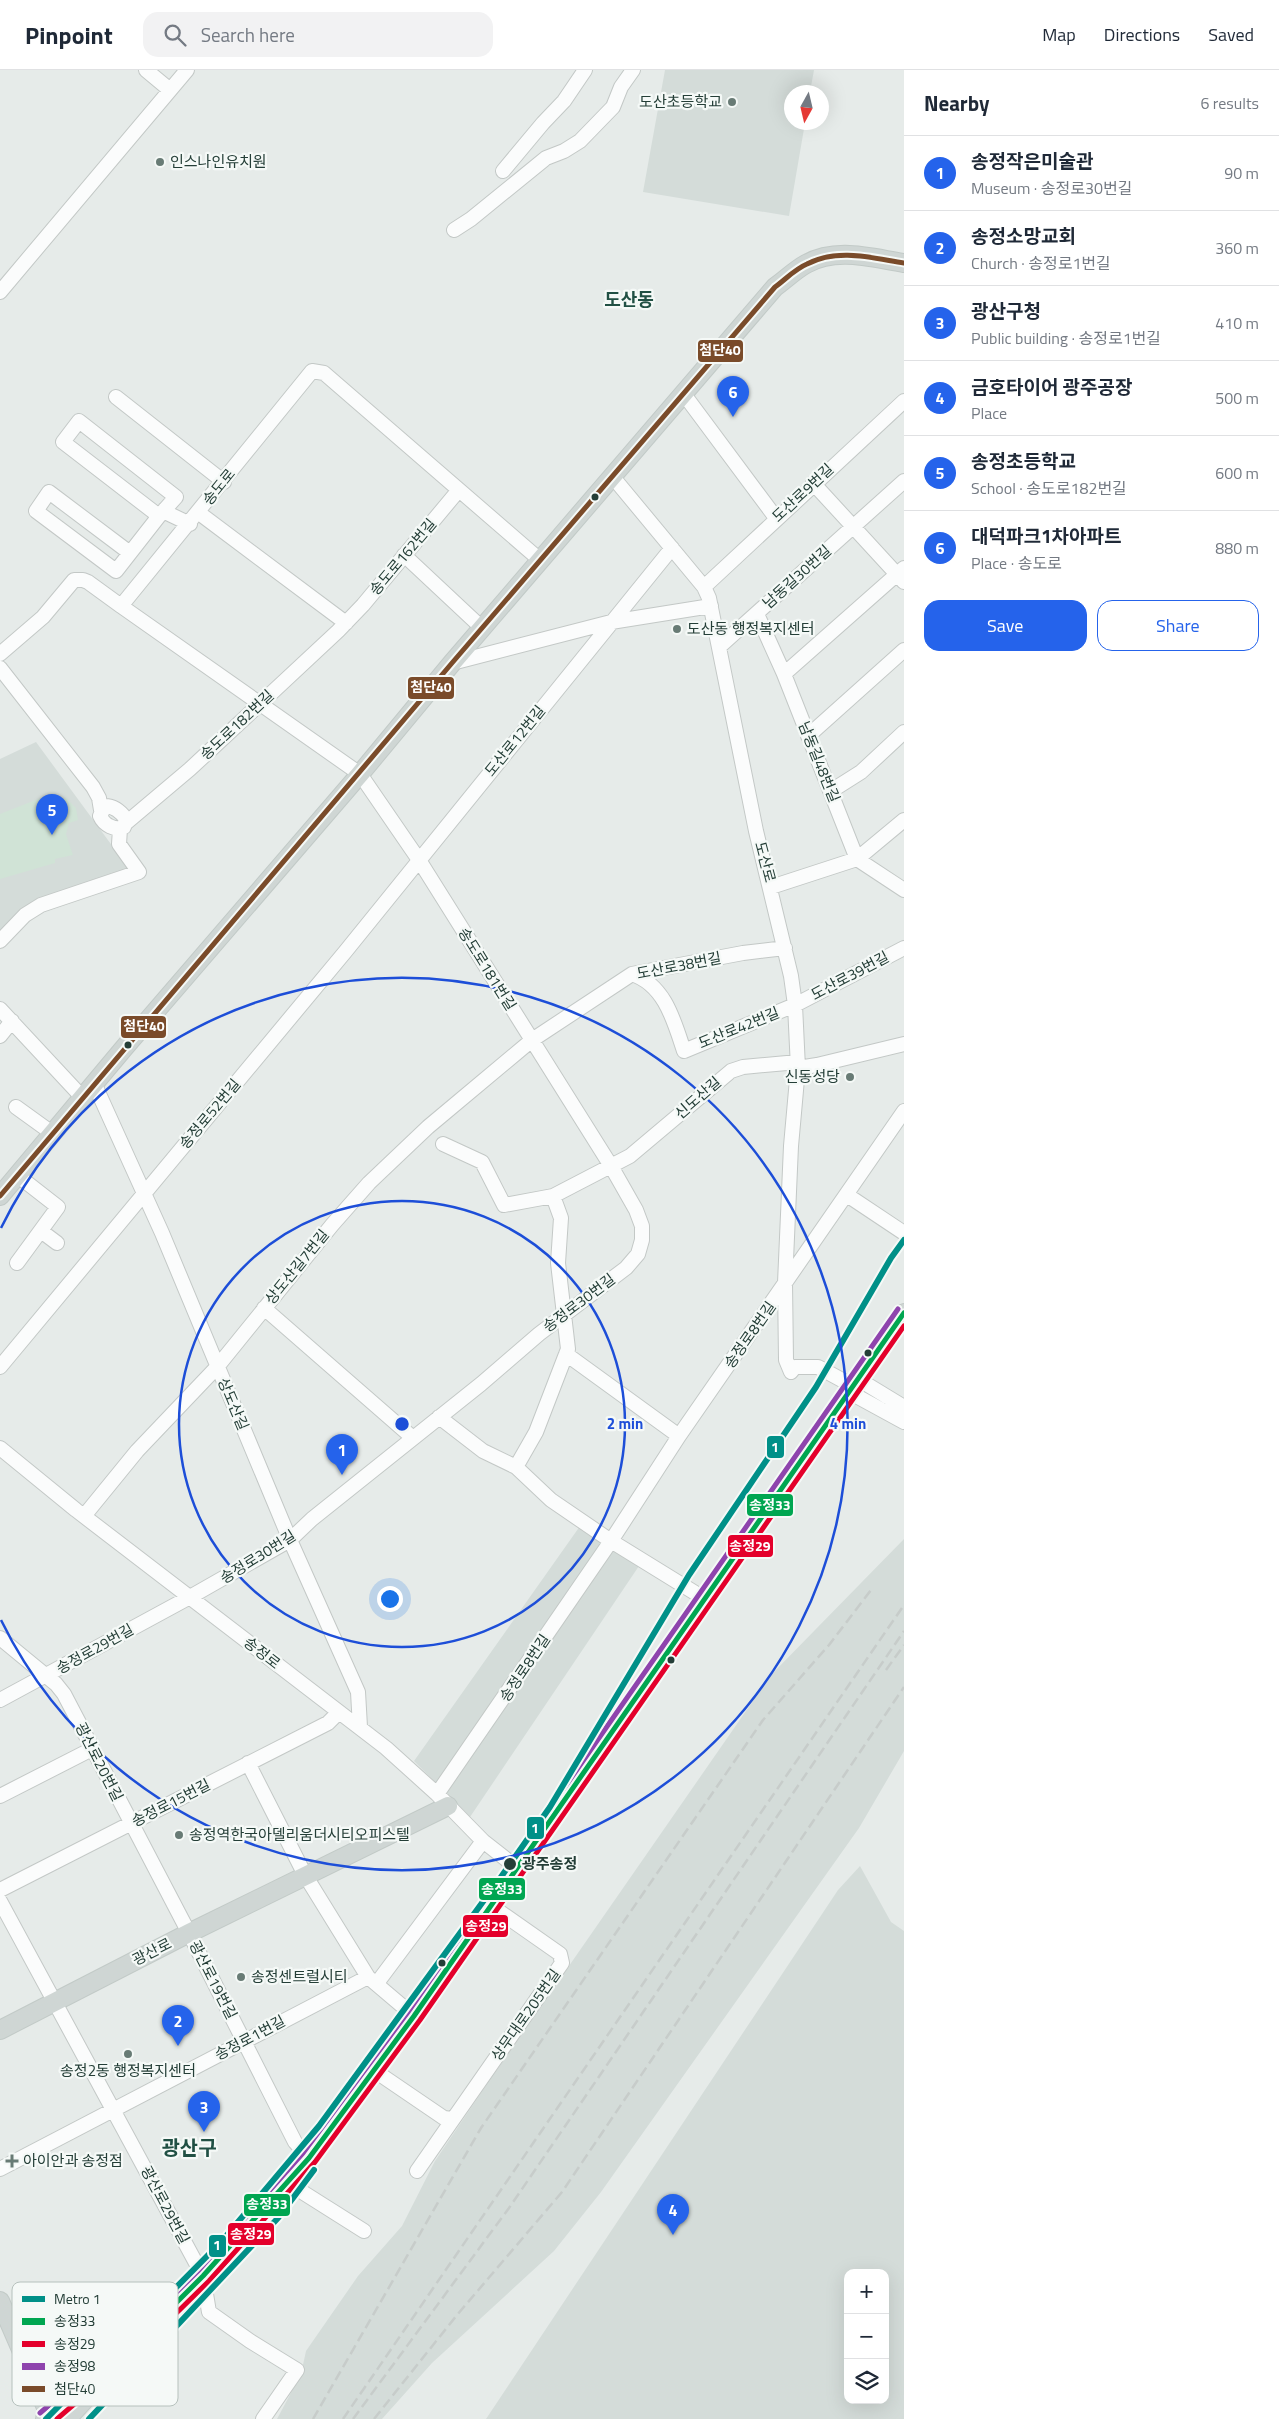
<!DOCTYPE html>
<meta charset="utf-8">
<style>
:root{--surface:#fff;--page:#f2f2f3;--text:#1f2937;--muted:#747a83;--line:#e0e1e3;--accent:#2563eb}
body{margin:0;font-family:"Titillium Web","Noto Sans KR",sans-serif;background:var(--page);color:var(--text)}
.controls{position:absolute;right:15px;bottom:15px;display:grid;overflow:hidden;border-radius:10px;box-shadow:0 5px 20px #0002}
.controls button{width:45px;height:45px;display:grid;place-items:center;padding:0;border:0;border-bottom:1px solid var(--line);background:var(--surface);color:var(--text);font:25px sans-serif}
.compass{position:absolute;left:784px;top:15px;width:45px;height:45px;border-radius:50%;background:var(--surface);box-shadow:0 5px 20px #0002;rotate:188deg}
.you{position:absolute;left:389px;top:1528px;width:18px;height:18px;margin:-12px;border:4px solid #fff;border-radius:50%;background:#1a73e8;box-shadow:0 0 0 8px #1a73e833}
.badge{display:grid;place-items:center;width:32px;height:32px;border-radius:50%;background:var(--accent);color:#fff;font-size:16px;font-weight:700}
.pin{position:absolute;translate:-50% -41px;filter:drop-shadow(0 1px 2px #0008)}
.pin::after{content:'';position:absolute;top:26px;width:18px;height:15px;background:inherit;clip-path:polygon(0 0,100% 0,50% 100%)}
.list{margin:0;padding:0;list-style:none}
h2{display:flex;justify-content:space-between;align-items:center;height:65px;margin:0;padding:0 20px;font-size:21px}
h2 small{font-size:16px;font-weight:400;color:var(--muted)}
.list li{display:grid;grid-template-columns:32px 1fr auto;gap:15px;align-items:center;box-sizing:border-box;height:75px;padding:0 20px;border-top:1px solid var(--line)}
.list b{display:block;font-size:19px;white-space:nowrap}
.list p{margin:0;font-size:16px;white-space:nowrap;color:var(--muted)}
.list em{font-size:16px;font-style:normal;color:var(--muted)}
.actions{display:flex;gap:10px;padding:15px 20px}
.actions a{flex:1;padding:11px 0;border:1px solid var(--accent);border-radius:15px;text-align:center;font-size:18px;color:var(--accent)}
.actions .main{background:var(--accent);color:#fff}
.icon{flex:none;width:28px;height:28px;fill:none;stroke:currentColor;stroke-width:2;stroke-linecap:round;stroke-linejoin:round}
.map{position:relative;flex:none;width:904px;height:2349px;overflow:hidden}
header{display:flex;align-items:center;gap:30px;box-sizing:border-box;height:70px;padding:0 25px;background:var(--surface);border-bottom:1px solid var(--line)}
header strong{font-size:24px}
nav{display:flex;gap:28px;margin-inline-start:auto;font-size:18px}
.search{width:350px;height:45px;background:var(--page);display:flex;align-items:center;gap:12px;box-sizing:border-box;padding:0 18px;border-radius:15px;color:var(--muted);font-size:19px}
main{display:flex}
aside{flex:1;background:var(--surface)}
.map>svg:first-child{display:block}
.built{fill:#d4dcd9;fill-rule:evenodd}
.green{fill:#d0e3d6}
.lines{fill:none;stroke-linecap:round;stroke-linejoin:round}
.minor-casing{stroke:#c3c8c6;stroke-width:16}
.major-casing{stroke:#c2cac7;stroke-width:20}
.minor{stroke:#fbfcfc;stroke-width:14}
.major{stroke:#cfd6d4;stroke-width:18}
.rail{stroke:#c7ccca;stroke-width:2.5;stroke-dasharray:10 5;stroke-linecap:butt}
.bus-1-casing{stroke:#f5f9f7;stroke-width:9}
.bus-2-casing{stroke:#f5f9f7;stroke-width:9}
.bus-3-casing{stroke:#f5f9f7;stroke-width:9}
.bus-4-casing{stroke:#f5f9f7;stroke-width:9}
.bus-1{stroke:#00a651;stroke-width:5}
.bus-2{stroke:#e4002b;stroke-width:5}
.bus-3{stroke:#8e44ad;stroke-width:5}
.bus-4{stroke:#7a4b2a;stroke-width:5}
.metro-1-casing{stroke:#f5f9f7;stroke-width:10}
.metro-1{stroke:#009088;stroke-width:6}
.ring{fill:none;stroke:#1d4ed8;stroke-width:2.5}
.poi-dot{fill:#687b75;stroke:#f5f9f7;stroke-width:2}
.bus-dot{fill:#243e37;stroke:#f5f9f7;stroke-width:2}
.labels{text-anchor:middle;stroke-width:4.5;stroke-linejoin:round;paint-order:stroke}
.poi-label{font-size:15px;fill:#243e37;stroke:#f5f9f7;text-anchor:start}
.street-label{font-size:15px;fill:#243e37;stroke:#f5f9f7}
.stop-label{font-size:15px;font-weight:bold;fill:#243e37;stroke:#f5f9f7;text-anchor:start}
.quarter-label{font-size:18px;font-weight:bold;fill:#215044;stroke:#f5f9f7}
.district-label{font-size:20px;font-weight:bold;fill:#215044;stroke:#f5f9f7}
.key{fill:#f5f9f7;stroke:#b6c1bd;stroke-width:1}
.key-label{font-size:14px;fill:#243e37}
.centre{fill:#1d4ed8;stroke:#f5f9f7;stroke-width:2.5}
.ring-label{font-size:15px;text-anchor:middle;font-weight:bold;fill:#1d4ed8;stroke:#f5f9f7;stroke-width:4.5;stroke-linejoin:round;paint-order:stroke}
.line-badge{stroke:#f5f9f7;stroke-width:2}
.badge-label{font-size:14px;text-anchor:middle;font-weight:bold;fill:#fff}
</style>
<header>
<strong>Pinpoint</strong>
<div class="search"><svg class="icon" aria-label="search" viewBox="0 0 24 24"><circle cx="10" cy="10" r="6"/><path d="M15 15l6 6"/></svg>Search here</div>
<nav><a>Map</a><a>Directions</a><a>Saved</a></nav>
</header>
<main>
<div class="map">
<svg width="904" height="2349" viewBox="0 0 904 2349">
<rect width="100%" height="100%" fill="#e6ebe9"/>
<path class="built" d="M 665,0 L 814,0 L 810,22 L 792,22 L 792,52 L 805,53 L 789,146 L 643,122 Z
M 36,672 L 127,796 L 128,802 L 26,838 L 0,863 L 0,689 Z
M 585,1449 L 643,1490 L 470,1747 L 414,1691 Z
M 904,1469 L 904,1681 L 859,1758 L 601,2122 L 554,2181 L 432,2293 L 382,2349 L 277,2349 L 301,2304 L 306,2281 L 358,2206 L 402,2156 L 435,2091 L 487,2014 L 771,1605 Z
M 860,1796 L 891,1852 L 904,1861 L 904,2349 L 486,2349 L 838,1820 ZM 848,2203 L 885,2203 L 885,2330 L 848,2330 Z"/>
<path class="green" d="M 51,724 L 54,730 L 66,728 L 76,738 L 78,750 L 69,753 L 66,764 L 73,785 L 55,789 L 55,793 L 0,809 L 0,744 Z"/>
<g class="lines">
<g class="minor-casing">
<path id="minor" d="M 146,0 L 170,20
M 503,101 L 543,53 L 564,31 L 585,0
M 454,160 L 471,149 L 546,88 L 564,81 L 580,71 L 613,37 L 621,17 L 633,0
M 0,222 L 187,0
M 683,323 L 776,448
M 116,327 L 224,412
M 79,351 L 176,427 L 159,446 L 63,372 Z
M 612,406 L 704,517 L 709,528 L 756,761 L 791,906 L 795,935 L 798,998 L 791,1076 L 785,1213 L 786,1290 L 791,1302 L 795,1297 L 818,1297 L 853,1316
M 813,413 L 904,512
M 165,439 L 167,443 L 190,454
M 199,443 L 346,553
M 130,483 L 49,422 L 36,441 L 116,501 L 159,446
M 404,485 L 482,558
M 704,517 L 904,331
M 757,544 L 784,604 L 857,789 L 904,820
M 719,577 L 904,411
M 0,584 L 43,547 L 74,510 L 83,510 L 88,512 L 121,536
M 452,593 L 611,552 L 711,536
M 0,598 L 93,717 L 99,728 L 101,740
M 784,604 L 904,498
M 808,666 L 904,580
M 831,721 L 861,702 L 904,662
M 105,736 C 114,736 121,742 126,749 L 124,757 C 115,761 104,755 100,746 Z
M 126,753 L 190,699 L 338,561 L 363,535 L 458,421
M 771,817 L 857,789 L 904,750
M 0,871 L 25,845 L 41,835 L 139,802 L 119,774 L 120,759
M 632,904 C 665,915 674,951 684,981 L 795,935 L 904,878
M 0,939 L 82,1027
M 0,966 L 12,951
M 798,998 L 817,995 L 904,974
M 94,1013 L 162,1163 L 290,1470 L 358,1622 L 360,1657
M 16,1037 L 52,1063
M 443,1074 L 482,1092 L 504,1135 L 553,1126 L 630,1086 L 731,1001 L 743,997 L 798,992
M 847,1125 L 904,1163
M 41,1161 L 57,1173
M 17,1193 L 58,1137 L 17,1105
M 264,1238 L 413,1368
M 566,1284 L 679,1366
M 0,1297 L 345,882 L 672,478
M 858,1309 L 904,1337
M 849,1322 L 904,1352
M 439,1347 L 483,1381 L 516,1397
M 0,1378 L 76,1440 L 386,1678 L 437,1724 L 483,1771 L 516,1797
M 84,1446 L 137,1381 L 217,1297 L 332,1155 L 369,1113 L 428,1057 L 532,970 L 632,904 L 743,883 L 785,878
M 705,1529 L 611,1471 L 679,1366 L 904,1041
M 0,1568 L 56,1614 L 64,1624 L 189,1863 L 295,2072 L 309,2088
M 0,1630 L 190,1527 L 290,1470 L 312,1449 L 481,1314 L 539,1264 L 626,1198 L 638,1184 L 642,1170 L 642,1156 L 636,1140 L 611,1096 L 419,790 L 360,704 L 121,536 L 312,301 L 324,303 L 540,490
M 248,1693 L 305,1805 L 368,1907 L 414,1946
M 437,1724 L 611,1471 L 551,1430 L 516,1397 L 536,1362 L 568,1279 L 558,1193 L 561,1148 L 553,1126
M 0,1726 L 92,1679
M 0,1820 L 328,1653 L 339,1642
M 0,1831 L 203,2206 L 209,2242 L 250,2271 L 297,2300 L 263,2349
M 377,1913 L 483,1771
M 375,2001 L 444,2048 L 452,2049
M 0,2099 L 368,1907
M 417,2101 L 562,1893 L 560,1884 L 490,1835
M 288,2113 L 364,2161"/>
</g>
<g class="major-casing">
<path id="major" d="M 0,1126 L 124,978 L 360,704 L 452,593 L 775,217 C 785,210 795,200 806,194 C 837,177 871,188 904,193
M 0,1960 L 189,1863 L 448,1736
M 0,2231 L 51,2349
M 25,2288 C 29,2292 34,2298 39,2301 C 65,2317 109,2284 132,2271
M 45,2349 L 88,2312
M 67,2349 L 146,2263 L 203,2206 L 309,2088 L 414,1946 L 904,1243"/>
</g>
<use href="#minor" class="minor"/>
<use href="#major" class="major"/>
<path class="rail" d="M 886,1600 L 904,1575
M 313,2349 L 481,2058 L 763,1650 L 829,1575 L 871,1520
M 343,2349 L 904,1535
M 353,2349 L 509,2138 L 904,1561
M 374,2349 L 457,2245 L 562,2122 L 904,1617"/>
<g class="bus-1-casing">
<path id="bus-1" d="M 45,2349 L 146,2263 L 203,2206 L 309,2088 L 414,1946 L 904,1243"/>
</g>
<g class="bus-2-casing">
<path id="bus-2" d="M 57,2349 L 151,2268 L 209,2211 L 315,2092 L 420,1950 L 904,1256"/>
</g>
<g class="bus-3-casing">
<path id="bus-3" d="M 40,2343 L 141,2257 L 198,2201 L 303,2083 L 408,1942 L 898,1239"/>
</g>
<g class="bus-4-casing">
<path id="bus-4" d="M 0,1126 L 452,593 L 775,217 C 786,209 795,199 807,194 C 838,178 872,188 904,193"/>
</g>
<use href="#bus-1" class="bus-1"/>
<use href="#bus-2" class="bus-2"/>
<use href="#bus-3" class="bus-3"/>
<use href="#bus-4" class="bus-4"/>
<g class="metro-1-casing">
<path id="metro-1" d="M 46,2349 L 222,2171 L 319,2056 L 501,1807 L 550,1737 L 689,1505 L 816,1317 L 891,1188 L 904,1170
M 89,2349 L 278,2148 L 314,2100"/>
</g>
<use href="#metro-1" class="metro-1"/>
</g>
<g class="ring">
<circle cx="402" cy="1354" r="223"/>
<path d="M1 1158A446 446 0 1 1 1 1550"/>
</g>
<g class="poi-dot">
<circle cx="732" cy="32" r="5"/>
<circle cx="160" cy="92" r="5"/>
<circle cx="677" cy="559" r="5"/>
<circle cx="850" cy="1007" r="5"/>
<circle cx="179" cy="1765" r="5"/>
<circle cx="241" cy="1907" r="5"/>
<circle cx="128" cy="1984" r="5"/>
<path d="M9.5 2083.5h5v5h5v5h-5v5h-5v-5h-5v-5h5z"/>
</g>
<g class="bus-dot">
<circle cx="595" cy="427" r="4.5"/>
<circle cx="128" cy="975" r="4.5"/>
<circle cx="868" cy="1283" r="4.5"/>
<circle cx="671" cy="1590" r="4.5"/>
<circle cx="510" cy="1794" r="7"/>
<circle cx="442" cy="1893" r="4.5"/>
</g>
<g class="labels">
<g class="poi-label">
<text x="722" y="37" text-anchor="end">도산초등학교</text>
<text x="170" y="97">인스나인유치원</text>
<text x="687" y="564">도산동 행정복지센터</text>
<text x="840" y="1012" text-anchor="end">신동성당</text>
<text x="189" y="1770">송정역한국아델리움더시티오피스텔</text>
<text x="251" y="1912">송정센트럴시티</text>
<text x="128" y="2006" text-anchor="middle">송정2동 행정복지센터</text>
<text x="23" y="2096">아이안과 송정점</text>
</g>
<g class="street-label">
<text transform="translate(219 417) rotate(-51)" y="5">송도로</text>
<text transform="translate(803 423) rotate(-43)" y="5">도산로9번길</text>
<text transform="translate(403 487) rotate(-50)" y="5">송도로162번길</text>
<text transform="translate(797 507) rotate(-42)" y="5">남동길30번길</text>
<text transform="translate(237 655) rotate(-43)" y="5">송도로182번길</text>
<text transform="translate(515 671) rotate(-51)" y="5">도산로12번길</text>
<text transform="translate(819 692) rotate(68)" y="5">남동길48번길</text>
<text transform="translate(765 792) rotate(75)" y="5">도산로</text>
<text transform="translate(679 896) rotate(-11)" y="5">도산로38번길</text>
<text transform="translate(487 899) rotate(58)" y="5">송도로181번길</text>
<text transform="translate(850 906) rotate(-28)" y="5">도산로39번길</text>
<text transform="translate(739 958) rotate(-22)" y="5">도산로42번길</text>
<text transform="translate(698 1028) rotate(-41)" y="5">신도산길</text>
<text transform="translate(210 1044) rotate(-50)" y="5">송정로52번길</text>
<text transform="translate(297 1197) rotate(-51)" y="5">상도산길7번길</text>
<text transform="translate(579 1233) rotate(-37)" y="5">송정로30번길</text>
<text transform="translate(750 1265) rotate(-55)" y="5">송정로8번길</text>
<text transform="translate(233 1334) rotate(67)" y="5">상도산길</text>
<text transform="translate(258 1487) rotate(-32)" y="5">송정로30번길</text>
<text transform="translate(95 1579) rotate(-29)" y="5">송정로29번길</text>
<text transform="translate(262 1583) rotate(38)" y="5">송정로</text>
<text transform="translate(525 1598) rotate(-56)" y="5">송정로8번길</text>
<text transform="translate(99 1692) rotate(63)" y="5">광산로20번길</text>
<text transform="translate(171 1733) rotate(-27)" y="5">송정로15번길</text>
<text transform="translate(152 1882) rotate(-27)" y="5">광산로</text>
<text transform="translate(213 1910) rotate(63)" y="5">광산로19번길</text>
<text transform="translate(526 1945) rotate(-55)" y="5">상무대로205번길</text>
<text transform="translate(250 1968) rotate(-28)" y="5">송정로1번길</text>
<text transform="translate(165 2135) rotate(62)" y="5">광산로29번길</text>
</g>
<g class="stop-label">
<text x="522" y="1799">광주송정</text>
</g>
<g class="quarter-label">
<text x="629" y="236">도산동</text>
</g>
<g class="district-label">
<text x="189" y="2085">광산구</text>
</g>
</g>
<rect x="12" y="2212" width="166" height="124" rx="8" class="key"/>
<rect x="22" y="2226" width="23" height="6" fill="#009088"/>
<rect x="22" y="2248" width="23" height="7" fill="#00a651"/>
<rect x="22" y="2271" width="23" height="6" fill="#e4002b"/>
<rect x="22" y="2293" width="23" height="7" fill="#8e44ad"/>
<rect x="22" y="2316" width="23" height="6" fill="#7a4b2a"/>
<g class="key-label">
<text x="54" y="2234">Metro 1</text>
<text x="54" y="2256">송정33</text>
<text x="54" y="2279">송정29</text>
<text x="54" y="2301">송정98</text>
<text x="54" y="2324">첨단40</text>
</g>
<circle cx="402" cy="1354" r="8" class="centre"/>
<g class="ring-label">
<text x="625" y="1359">2 min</text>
<text x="848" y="1359">4 min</text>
</g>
<g class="line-badge">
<rect x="697" y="269" width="47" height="24" rx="5" fill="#7a4b2a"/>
<rect x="407" y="606" width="48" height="24" rx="5" fill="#7a4b2a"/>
<rect x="120" y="945" width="47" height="24" rx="5" fill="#7a4b2a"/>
<rect x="766" y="1365" width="19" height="24" rx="5" fill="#009088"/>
<rect x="746" y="1423" width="48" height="24" rx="5" fill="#00a651"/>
<rect x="727" y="1464" width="47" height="24" rx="5" fill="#e4002b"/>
<rect x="526" y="1746" width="19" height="24" rx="5" fill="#009088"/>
<rect x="478" y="1807" width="48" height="24" rx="5" fill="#00a651"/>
<rect x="462" y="1844" width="47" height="24" rx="5" fill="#e4002b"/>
<rect x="243" y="2123" width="48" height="24" rx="5" fill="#00a651"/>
<rect x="227" y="2152" width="48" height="24" rx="5" fill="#e4002b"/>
<rect x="208" y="2164" width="19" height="24" rx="5" fill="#009088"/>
</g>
<g class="badge-label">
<text x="720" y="285">첨단40</text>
<text x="431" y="622">첨단40</text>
<text x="144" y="961">첨단40</text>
<text x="775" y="1382">1</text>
<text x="770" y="1440">송정33</text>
<text x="750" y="1481">송정29</text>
<text x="535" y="1763">1</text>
<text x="502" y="1824">송정33</text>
<text x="486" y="1861">송정29</text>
<text x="267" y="2139">송정33</text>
<text x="251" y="2169">송정29</text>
<text x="217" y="2180">1</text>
</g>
</svg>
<div class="controls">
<button>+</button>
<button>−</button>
<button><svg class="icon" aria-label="layers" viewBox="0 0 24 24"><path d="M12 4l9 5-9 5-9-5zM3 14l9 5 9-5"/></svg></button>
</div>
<svg class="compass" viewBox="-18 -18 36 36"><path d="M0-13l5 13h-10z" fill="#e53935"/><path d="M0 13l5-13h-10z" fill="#747a83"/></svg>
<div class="you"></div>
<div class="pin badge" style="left:342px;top:1405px">1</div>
<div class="pin badge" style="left:178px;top:1976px">2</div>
<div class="pin badge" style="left:204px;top:2062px">3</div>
<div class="pin badge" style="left:673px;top:2165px">4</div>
<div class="pin badge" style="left:52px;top:765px">5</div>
<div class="pin badge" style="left:733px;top:347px">6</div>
</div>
<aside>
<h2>Nearby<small>6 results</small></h2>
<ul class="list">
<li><span class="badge">1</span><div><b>송정작은미술관</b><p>Museum · 송정로30번길</p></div><em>90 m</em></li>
<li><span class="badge">2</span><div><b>송정소망교회</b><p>Church · 송정로1번길</p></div><em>360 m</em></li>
<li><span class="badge">3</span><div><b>광산구청</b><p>Public building · 송정로1번길</p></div><em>410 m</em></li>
<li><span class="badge">4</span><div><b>금호타이어 광주공장</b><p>Place</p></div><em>500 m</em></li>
<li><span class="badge">5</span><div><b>송정초등학교</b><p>School · 송도로182번길</p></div><em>600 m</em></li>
<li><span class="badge">6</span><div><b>대덕파크1차아파트</b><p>Place · 송도로</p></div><em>880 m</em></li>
</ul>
<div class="actions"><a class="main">Save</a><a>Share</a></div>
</aside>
</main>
